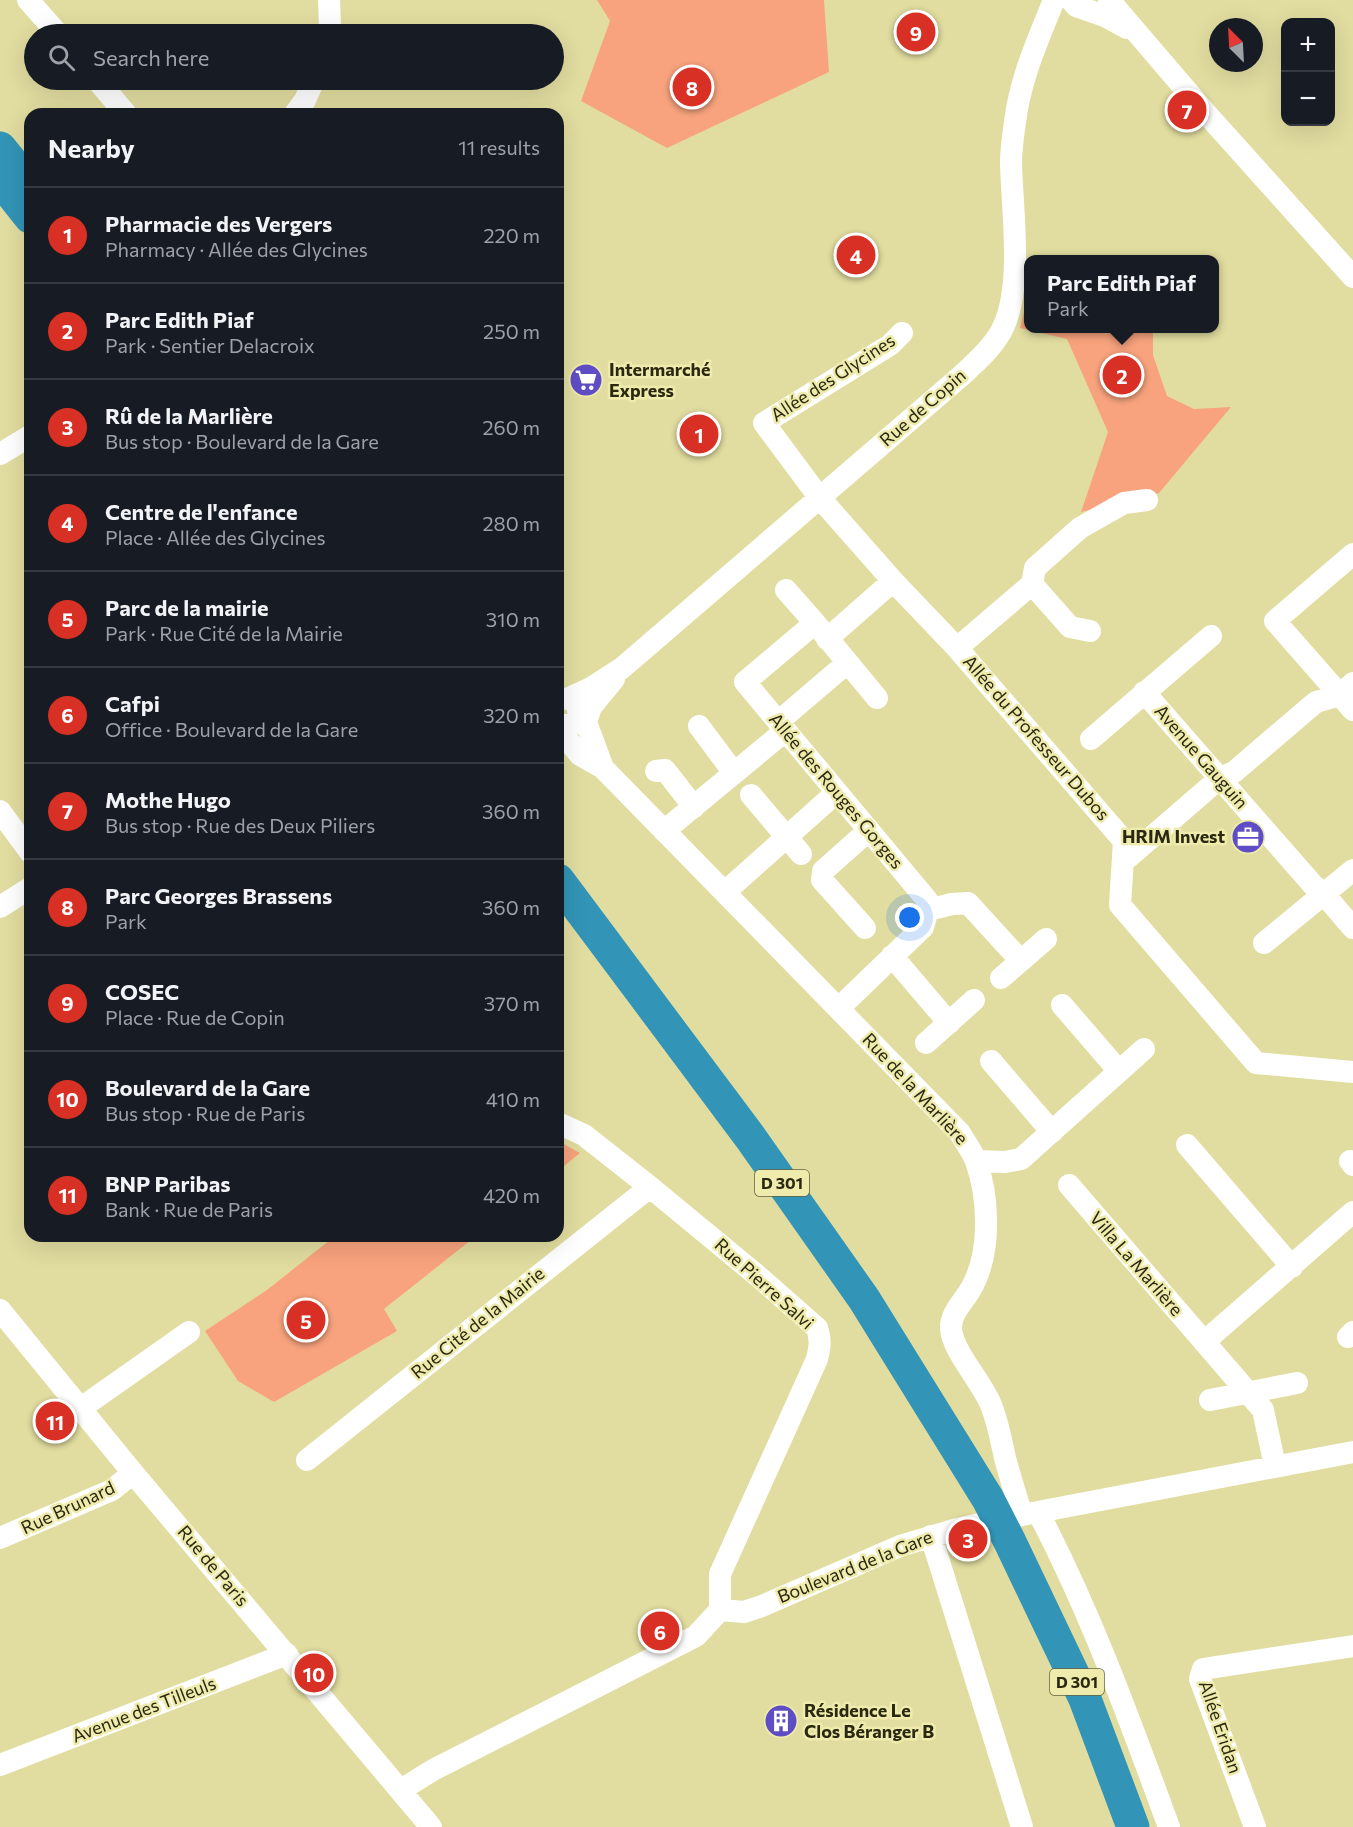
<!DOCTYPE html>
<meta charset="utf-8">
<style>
:root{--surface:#171b24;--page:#242831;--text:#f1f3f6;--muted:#9ea1a6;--line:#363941;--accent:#d93025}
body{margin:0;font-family:Commissioner,sans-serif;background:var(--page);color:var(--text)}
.controls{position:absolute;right:18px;top:18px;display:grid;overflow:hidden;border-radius:12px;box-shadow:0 6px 24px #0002}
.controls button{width:54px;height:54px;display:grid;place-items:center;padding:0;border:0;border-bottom:2px solid var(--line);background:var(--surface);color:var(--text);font:30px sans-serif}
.compass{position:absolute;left:1209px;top:18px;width:54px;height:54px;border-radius:50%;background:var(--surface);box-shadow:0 6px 24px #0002;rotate:336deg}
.you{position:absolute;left:910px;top:918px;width:21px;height:21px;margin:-15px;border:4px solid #fff;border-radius:50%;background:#1a73e8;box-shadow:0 0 0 9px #1a73e833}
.badge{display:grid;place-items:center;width:39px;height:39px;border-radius:50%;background:var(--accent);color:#fff;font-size:20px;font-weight:700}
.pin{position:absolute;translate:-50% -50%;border:3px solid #fff;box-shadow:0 2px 6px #0006}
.popup{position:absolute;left:1024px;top:255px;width:195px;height:78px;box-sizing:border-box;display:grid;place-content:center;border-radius:12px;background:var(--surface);filter:drop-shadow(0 2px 4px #0005);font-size:20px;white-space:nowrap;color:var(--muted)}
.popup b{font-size:22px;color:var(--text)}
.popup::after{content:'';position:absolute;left:50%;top:100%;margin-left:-12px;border:12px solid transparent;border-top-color:var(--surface)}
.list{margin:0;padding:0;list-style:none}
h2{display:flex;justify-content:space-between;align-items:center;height:78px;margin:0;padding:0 24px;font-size:26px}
h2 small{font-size:20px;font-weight:400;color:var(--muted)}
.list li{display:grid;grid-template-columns:39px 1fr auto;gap:18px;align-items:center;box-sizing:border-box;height:96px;padding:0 24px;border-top:2px solid var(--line)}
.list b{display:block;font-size:22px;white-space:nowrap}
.list p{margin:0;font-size:20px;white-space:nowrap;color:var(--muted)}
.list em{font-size:20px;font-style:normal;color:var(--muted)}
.icon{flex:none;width:33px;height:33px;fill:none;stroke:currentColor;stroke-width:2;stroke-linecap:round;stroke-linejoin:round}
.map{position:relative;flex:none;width:1353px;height:1827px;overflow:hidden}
.search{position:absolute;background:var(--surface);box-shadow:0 6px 24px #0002;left:24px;top:24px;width:540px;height:66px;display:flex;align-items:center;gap:15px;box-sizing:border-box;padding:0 21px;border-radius:33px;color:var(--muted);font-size:22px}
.panel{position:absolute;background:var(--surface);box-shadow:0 6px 24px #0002;left:24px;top:108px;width:540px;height:1134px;border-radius:18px}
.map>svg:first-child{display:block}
.green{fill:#f8a37d}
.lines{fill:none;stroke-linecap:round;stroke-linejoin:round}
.minor{stroke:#fff;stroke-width:22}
.highway{stroke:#3294b6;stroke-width:33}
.labels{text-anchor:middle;stroke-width:5;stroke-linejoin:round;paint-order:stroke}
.shield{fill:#efebad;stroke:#65623f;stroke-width:1.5}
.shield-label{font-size:16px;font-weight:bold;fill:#2a2810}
.poi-label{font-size:18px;font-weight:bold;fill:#2a2810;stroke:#efebad;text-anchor:start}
.street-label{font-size:18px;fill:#2a2810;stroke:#efebad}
</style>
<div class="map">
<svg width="1353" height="1827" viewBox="0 0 1353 1827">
<rect width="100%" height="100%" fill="#e1dda0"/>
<path class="green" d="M 597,0 L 824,0 L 829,72 L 667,148 L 581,101 L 610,21 Z
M 1029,292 L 1029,328 L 1153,329 L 1153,355 L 1167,396 L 1194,409 L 1231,407 L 1159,493 L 1081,512 L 1108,432 L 1067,339 L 1020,328 Z
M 558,1141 L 580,1153 L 558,1171 Z
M 335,1236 L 476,1236 L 384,1309 L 397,1331 L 274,1402 L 238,1381 L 205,1331 L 267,1290 Z"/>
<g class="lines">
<path class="minor" d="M 28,0 L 58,34
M 1071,0 L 1076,6 L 1105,16 L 1127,28
M 1109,0 L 1204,111 L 1353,277
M 328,34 L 330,26 L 329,0
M 97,80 L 126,114
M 295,114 L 305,100 L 314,80
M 902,333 L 890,345 L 764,423 L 819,497 L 893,581 L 957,648 L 1124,841 L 1120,905 L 1256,1063 L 1353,1072
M 0,454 L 30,436
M 1353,554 L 1275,621 L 1353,710
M 1032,584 L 1070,627 L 1090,631
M 786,590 L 815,623 L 745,682 L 927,900 L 928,910 L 923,927 L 839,1008
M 815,623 L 877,698
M 827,639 L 893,581
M 957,648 L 1032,584 L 1035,568 L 1080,528 L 1124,503 L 1147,500
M 1144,692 L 1313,885 L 1324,894 L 1353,928
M 567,699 L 591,688 L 622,668 L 961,376 C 974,364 989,351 999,335 C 1025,294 1012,211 1011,163 C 1011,150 1013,136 1015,122 C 1020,79 1038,40 1054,0
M 578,710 L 586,722 L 603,768
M 778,722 L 847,663
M 558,726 L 586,722 L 591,707 L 614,679
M 699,726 L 734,773
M 558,728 L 580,755 L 603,768 L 960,1133 C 965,1142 972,1151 976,1161 C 989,1198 991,1250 973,1285 C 966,1300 950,1312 951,1329 C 953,1352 982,1382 991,1405 C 998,1422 1001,1440 1005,1458 C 1010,1477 1016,1496 1022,1515
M 1091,739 L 1211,636
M 656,771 L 665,770 L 694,807
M 751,795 L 801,854
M 0,811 L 30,852
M 664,831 L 785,731
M 1123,862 L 1220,778 L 1234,772 L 1316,702 L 1340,695 L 1353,683
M 725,892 L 837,792
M 0,907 L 30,888
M 928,910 L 952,904 L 968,903 L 1021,961
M 865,928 L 822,880 L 823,871 L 869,830
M 1264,943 L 1353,870
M 892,956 L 949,1023
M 1001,978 L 1046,939
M 1062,1005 L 1119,1071
M 926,1043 L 974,1000
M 991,1061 L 1052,1132
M 558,1123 L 584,1135 L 650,1187 L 759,1277 L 817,1328 C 821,1340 820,1347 817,1359 L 720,1574 L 720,1610
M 1187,1145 L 1292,1267
M 976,1161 L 1005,1162 L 1021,1159 L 1144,1049
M 1350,1161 L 1353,1165
M 1069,1185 L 1263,1410 L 1275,1466
M 0,1310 L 133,1473 L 431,1827
M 1348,1337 L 1353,1332
M 1204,1342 L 1353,1212
M 1210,1400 L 1297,1383
M 81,1408 L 189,1332
M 307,1460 L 650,1187
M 1038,1512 C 1091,1613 1130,1721 1169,1827
M 931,1536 L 1022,1827
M 0,1538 L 112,1490 L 133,1473
M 0,1765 L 287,1654
M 401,1790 L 433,1770 L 696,1636 L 720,1610 L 744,1612 L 762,1606 L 900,1546 L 957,1529 L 1022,1515 L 1353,1452
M 1255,1827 L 1200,1679 L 1203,1669 L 1353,1646"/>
<path class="highway" d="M 0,148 L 30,185
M 0,179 L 30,217
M 558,880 L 750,1137 L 864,1299 L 988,1499 L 1010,1542 L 1085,1699 L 1133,1827"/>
</g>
<defs>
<g id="supermarket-disc" transform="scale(1.725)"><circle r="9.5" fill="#5e4dc5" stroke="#efebad"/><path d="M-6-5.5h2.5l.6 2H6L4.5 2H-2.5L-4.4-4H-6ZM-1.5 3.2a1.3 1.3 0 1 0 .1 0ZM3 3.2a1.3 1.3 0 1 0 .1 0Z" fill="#fff"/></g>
<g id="office-disc" transform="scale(1.725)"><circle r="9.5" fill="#5e4dc5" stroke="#efebad"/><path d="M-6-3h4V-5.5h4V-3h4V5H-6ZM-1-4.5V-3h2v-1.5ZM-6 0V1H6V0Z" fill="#fff"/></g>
<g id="building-disc" transform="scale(1.725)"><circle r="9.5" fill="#5e4dc5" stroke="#efebad"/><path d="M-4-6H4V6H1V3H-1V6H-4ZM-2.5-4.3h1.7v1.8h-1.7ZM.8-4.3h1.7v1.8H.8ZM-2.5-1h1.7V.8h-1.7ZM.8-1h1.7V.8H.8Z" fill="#fff"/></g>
</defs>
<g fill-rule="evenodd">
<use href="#supermarket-disc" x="586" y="380"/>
<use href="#office-disc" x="1248" y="837"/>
<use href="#building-disc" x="781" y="1721"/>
</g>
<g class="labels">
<g class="shield">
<rect x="755" y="1170" width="54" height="26" rx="4.5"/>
<rect x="1050" y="1669" width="54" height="26" rx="4.5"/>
</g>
<g class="shield-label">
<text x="782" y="1189">D 301</text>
<text x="1077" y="1688">D 301</text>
</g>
<g class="poi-label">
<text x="609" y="376">Intermarché<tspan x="609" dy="21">Express</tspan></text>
<text x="1225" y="843" text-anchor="end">HRIM Invest</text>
<text x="804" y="1717">Résidence Le<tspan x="804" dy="21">Clos Béranger B</tspan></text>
</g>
<g class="street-label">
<text transform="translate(833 378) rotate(-33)" y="6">Allée des Glycines</text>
<text transform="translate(923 408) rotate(-41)" y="6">Rue de Copin</text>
<text transform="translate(1036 738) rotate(49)" y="6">Allée du Professeur Dubos</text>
<text transform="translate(1201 757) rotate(49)" y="6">Avenue Gauguin</text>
<text transform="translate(836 791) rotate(50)" y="6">Allée des Rouges Gorges</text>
<text transform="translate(915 1089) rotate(47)" y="6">Rue de la Marlière</text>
<text transform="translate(1136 1264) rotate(49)" y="6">Villa La Marlière</text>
<text transform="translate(764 1284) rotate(42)" y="6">Rue Pierre Salvi</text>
<text transform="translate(478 1323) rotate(-39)" y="6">Rue Cité de la Mairie</text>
<text transform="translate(68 1508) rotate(-25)" y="6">Rue Brunard</text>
<text transform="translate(213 1566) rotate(50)" y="6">Rue de Paris</text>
<text transform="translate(855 1567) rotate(-22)" y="6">Boulevard de la Gare</text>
<text transform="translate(144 1710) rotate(-21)" y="6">Avenue des Tilleuls</text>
<text transform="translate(1220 1727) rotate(71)" y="6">Allée Eridan</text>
</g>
</g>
</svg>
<div class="controls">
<button>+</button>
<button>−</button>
</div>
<svg class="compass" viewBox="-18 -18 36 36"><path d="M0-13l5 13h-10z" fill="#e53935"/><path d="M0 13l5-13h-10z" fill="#9ea1a6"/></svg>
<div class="you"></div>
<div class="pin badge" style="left:699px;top:434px">1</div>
<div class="pin badge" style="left:1122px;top:375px">2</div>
<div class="popup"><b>Parc Edith Piaf</b>Park</div>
<div class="pin badge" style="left:968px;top:1539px">3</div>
<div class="pin badge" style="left:856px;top:255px">4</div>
<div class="pin badge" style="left:306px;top:1320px">5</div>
<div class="pin badge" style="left:660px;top:1631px">6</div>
<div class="pin badge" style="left:1187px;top:110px">7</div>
<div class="pin badge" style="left:692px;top:87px">8</div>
<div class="pin badge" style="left:916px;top:32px">9</div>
<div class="pin badge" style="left:314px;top:1673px">10</div>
<div class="pin badge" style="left:55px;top:1421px">11</div>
<div class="search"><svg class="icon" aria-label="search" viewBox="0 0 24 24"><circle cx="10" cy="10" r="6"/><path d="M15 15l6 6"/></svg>Search here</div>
<section class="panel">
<h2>Nearby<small>11 results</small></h2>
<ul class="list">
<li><span class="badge">1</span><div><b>Pharmacie des Vergers</b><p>Pharmacy · Allée des Glycines</p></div><em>220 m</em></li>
<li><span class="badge">2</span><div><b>Parc Edith Piaf</b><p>Park · Sentier Delacroix</p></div><em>250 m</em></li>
<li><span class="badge">3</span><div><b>Rû de la Marlière</b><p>Bus stop · Boulevard de la Gare</p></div><em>260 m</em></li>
<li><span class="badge">4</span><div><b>Centre de l'enfance</b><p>Place · Allée des Glycines</p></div><em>280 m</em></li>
<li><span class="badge">5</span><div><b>Parc de la mairie</b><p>Park · Rue Cité de la Mairie</p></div><em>310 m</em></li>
<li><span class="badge">6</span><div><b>Cafpi</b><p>Office · Boulevard de la Gare</p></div><em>320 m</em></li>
<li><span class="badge">7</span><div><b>Mothe Hugo</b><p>Bus stop · Rue des Deux Piliers</p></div><em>360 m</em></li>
<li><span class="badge">8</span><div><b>Parc Georges Brassens</b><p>Park</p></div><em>360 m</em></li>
<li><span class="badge">9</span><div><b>COSEC</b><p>Place · Rue de Copin</p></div><em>370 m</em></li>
<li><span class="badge">10</span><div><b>Boulevard de la Gare</b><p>Bus stop · Rue de Paris</p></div><em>410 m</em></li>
<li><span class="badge">11</span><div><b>BNP Paribas</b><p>Bank · Rue de Paris</p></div><em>420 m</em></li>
</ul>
</section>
</div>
